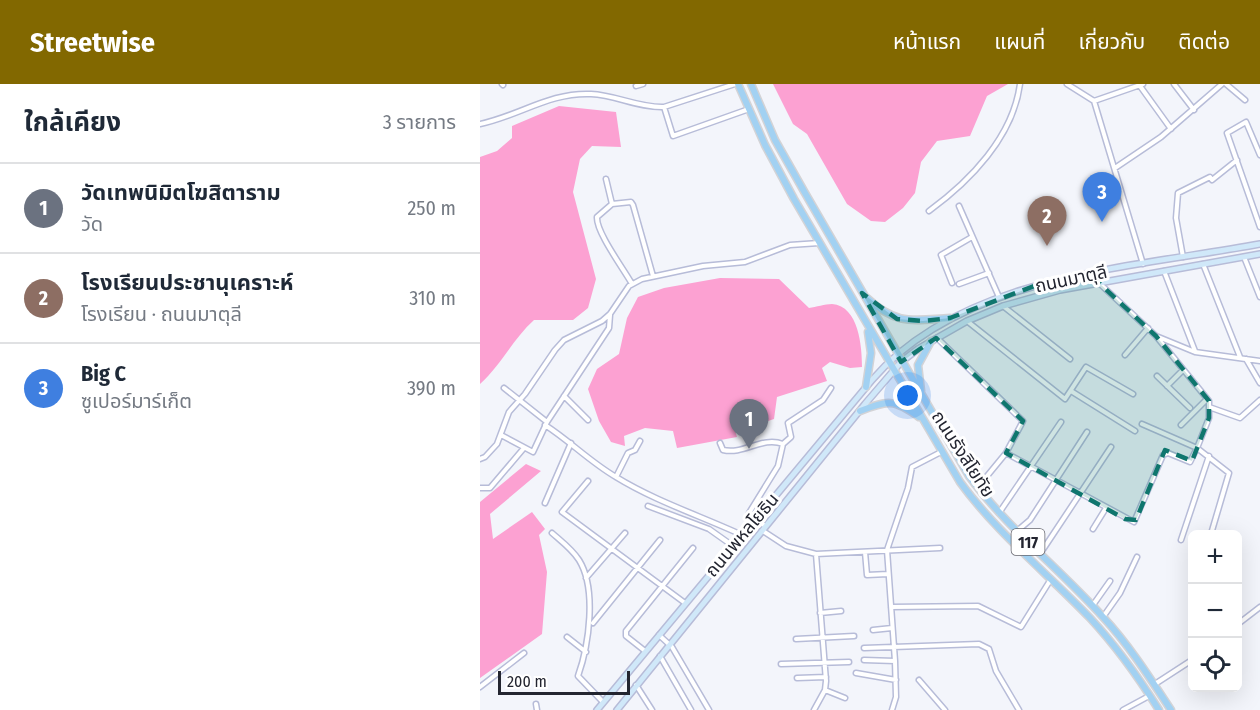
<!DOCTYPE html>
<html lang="th">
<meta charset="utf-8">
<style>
:root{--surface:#fff;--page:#f2f2f3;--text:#1f2937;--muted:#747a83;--line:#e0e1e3;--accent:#826800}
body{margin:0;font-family:"Fira Sans Condensed","Noto Sans Thai",sans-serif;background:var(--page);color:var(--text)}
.controls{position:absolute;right:18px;bottom:18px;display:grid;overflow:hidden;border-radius:9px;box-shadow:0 6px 24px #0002}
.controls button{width:54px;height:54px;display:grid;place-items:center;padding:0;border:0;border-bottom:2px solid var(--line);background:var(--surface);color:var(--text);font:30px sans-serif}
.scale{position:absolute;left:18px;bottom:15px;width:132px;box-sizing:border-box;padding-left:6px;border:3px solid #232530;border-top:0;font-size:16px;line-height:21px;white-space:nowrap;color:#232530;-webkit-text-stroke:4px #fff;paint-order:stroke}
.you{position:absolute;left:428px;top:312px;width:21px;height:21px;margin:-15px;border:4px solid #fff;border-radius:50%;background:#1a73e8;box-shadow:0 0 0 9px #1a73e833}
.badge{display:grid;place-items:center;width:39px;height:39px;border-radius:50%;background:var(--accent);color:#fff;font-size:20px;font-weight:700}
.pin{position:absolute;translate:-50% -50px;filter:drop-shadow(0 2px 3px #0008)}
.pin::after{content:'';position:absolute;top:32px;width:21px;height:18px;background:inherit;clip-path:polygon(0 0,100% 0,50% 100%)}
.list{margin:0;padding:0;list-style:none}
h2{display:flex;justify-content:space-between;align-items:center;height:78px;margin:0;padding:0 24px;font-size:26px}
h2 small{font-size:20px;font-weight:400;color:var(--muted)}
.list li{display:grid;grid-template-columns:39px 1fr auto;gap:18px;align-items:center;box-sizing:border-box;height:90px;padding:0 24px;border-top:2px solid var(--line)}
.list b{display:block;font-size:22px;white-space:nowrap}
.list p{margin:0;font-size:20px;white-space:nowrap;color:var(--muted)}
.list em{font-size:20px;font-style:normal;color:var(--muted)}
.icon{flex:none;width:33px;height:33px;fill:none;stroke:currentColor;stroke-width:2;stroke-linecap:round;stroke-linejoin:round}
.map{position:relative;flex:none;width:780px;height:626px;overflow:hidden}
header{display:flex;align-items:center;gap:36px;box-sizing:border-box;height:84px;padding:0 30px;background:var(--accent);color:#fff}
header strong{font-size:28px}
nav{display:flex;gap:33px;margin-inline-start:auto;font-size:21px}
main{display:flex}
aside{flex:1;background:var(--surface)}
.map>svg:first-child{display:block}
.green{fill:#fca1d2}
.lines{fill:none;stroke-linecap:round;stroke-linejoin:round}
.street-casing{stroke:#b7bcd8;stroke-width:7}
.secondary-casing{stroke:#b7bcd8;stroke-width:8}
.primary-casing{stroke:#d3d3d6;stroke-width:9}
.street{stroke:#fff;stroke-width:4}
.secondary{stroke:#d0e8f9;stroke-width:5}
.primary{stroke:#a2d1f2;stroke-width:6}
.marked{fill:#0f766e;fill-opacity:0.2;stroke:#0f766e;stroke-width:4.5;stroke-dasharray:12 8;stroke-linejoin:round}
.labels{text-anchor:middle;stroke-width:6;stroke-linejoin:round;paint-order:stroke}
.shield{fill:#fff;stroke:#65666e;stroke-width:1.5}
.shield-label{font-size:16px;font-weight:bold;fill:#232530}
.street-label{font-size:18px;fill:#232530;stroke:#fff}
</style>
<header>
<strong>Streetwise</strong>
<nav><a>หน้าแรก</a><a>แผนที่</a><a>เกี่ยวกับ</a><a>ติดต่อ</a></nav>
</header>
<main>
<aside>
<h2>ใกล้เคียง<small>3 รายการ</small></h2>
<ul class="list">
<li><span class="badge" style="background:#6b7280">1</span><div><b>วัดเทพนิมิตโฆสิตาราม</b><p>วัด</p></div><em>250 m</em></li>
<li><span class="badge" style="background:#8d6e63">2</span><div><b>โรงเรียนประชานุเคราะห์</b><p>โรงเรียน · ถนนมาตุลี</p></div><em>310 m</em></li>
<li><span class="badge" style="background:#3f7fe0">3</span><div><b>Big C</b><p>ซูเปอร์มาร์เก็ต</p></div><em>390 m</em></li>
</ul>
</aside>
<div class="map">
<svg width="780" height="626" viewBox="0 0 780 626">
<rect width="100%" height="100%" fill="#f3f5fb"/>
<path class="green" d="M 293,0 L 528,0 L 507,12 L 490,52 L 457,57 L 441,78 L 435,109 L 423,124 L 405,138 L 391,137 L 367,120 L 327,50 L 313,40 Z
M 79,22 L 136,28 L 141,63 L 112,62 L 100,75 L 93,108 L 116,195 L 108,224 L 93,236 L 54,236 C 33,255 21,281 0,300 L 0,73 L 17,67 L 32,54 L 32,42 Z
M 240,194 L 299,195 L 329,224 C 336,223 345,220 352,220 C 379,222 382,263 382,283 L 370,284 L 350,278 L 342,284 L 347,297 L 297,313 L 294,335 L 282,339 L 273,331 L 253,340 L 257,353 L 197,364 L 193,347 L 165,344 L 144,352 L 145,362 L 131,358 L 119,337 L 108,305 L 117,285 L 139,270 L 147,234 L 158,213 L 184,204 Z
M 46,380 L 61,387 L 10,430 L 13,455 L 52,428 L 65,445 L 59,451 L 67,488 L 62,550 L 0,594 L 0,418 Z"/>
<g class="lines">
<g class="street-casing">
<path id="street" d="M 22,0 L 23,1
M 587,0 L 614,17 L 663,180
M 694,0 L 714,26
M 746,0 L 765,16
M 156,2 L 163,0
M 660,2 L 691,45
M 614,17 L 663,0
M 184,23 L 193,52 L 269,25
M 0,40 C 39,32 70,8 111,10 C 136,11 159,24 184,23 L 255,0
M 780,71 L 766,38 L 747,49 L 780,143
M 635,84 L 681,53 L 742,0
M 126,95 L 132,120
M 479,122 L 519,213
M 449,127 C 490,97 533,53 540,0
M 703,173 L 696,134 L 698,109 L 730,93 L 732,96 L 757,76
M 764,173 L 780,213
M 723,180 L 760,273
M 684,187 L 715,267
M 472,199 L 461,171 L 492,153
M 619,199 L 676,252 L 715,268 L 780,277
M 152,200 C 143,184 116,148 117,133 L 132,120 L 151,118 L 153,121 L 173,192
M 479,200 L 509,189
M 523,222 L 590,275
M 487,237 L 585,315 L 606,283 L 653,310
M 676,252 L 729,317 L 729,334 L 717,364 L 749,389 L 731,450
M 457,254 L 543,337 L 526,369 L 498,403
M 645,271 L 668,244
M 766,275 L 780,299
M 677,292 L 710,324
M 687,302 L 703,286
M 24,304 L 67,338
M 591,307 L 655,347
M 84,312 L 108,336
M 729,323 L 760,334 L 780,316
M 65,341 C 90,357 110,378 136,393 C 175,417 221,432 262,451
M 701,341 L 727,315
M 21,351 L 53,368 L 67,338 L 129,244 L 130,231
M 240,359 L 243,366 C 264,371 282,352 303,360
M 526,369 L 654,438 L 683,371 L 688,369 L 710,378 L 717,364 L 662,340
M 0,375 L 5,373 L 17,360 L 29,328 L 45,310 L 75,266 L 84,256 L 122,237 L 130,230 L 149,202 L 162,195 L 223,182 L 265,178 L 310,161 L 339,159
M 136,393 L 148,369 L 155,366 L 160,357
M 108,397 L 82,428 L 205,519
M 0,404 L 10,404 L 44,364
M 65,419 L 91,359
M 168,422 L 229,445 L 253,462
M 519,429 L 581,338
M 285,442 L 269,429 L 298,382 L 303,360 L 311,353 L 308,339 L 343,316 L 351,304
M 613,445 L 626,424
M 283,447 L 306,462 L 336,470 L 460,464
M 537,447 L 550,436 L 607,348
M 72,449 C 81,457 92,465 99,476 C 117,505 109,561 98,592 L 123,618
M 701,456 L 729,372
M 385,468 L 387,491 L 408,490
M 560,470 L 631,363
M 106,494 L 145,449
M 613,521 L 630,497
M 411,523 L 498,522 L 541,543 L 571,495
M 340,529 L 361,527
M 623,533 L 640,509 L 657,473
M 113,539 L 180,456
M 758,540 L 780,523
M 393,546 L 412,544
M 179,551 L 192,563 L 229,626
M 87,553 L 106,568
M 316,555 L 374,552
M 384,564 L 499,560 L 509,565 L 516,587 L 539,626
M 165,567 L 146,552 L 146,547 L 213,464
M 180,572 L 211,626
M 384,576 L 415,577
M 301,580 L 369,578
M 376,589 L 416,596
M 317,594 L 346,593
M 439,596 L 465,626
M 675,600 L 712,576
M 156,601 L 172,626
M 0,603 L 44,569
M 345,606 L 365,614
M 56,620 L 57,626
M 334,626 L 345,606 L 346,597 L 336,470
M 412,626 L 416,613 L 415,577 L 407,466 L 428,404 L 432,383 L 461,368
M 643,626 L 669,612"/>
</g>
<g class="secondary-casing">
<path id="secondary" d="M 117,626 L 392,296 C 482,191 651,184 780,160
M 137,626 L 385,320 L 421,278 L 438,265 L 487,237 L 523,222 L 580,206 L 780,170"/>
</g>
<g class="primary-casing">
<path id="primary" d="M 258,0 L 285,61 L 314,115 L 480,398 C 517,449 567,489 610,534 C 636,562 659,594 679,626
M 271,0 L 295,56 L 325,109 L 489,392 C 528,445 579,484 623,533 C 649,561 670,594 691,626
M 387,214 C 417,242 433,236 470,234
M 386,303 L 391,269 L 388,248
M 441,307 L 438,281 L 451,257
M 380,327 C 408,316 414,315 439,333"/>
</g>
<use href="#street" class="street"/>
<use href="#secondary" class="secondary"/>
<use href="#primary" class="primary"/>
</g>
<path class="marked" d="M 617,189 L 619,199 L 676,252 L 729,317 L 729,334 L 712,377 L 685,366 L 656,436 L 645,435 L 526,369 L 543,337 L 456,254 L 421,278 L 382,209 L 417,235 L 443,237 L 470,234 L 562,199 Z"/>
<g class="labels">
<rect class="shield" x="531.5" y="445" width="33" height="26" rx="4.5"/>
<g class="shield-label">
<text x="548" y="464">117</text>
</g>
<g class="street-label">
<text transform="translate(591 195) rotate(-12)" y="6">ถนนมาตุลี</text>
<text transform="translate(483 370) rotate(57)" y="6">ถนนรังสิโยทัย</text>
<text transform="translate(262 451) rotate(-50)" y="6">ถนนพหลโยธิน</text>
</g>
</g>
</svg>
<div class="controls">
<button>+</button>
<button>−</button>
<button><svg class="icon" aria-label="locate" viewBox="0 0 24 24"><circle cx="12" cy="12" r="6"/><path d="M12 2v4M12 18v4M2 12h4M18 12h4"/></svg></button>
</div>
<div class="scale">200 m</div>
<div class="you"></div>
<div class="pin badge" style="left:269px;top:365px;background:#6b7280">1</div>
<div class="pin badge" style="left:567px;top:162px;background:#8d6e63">2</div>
<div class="pin badge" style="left:622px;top:138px;background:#3f7fe0">3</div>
</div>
</main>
